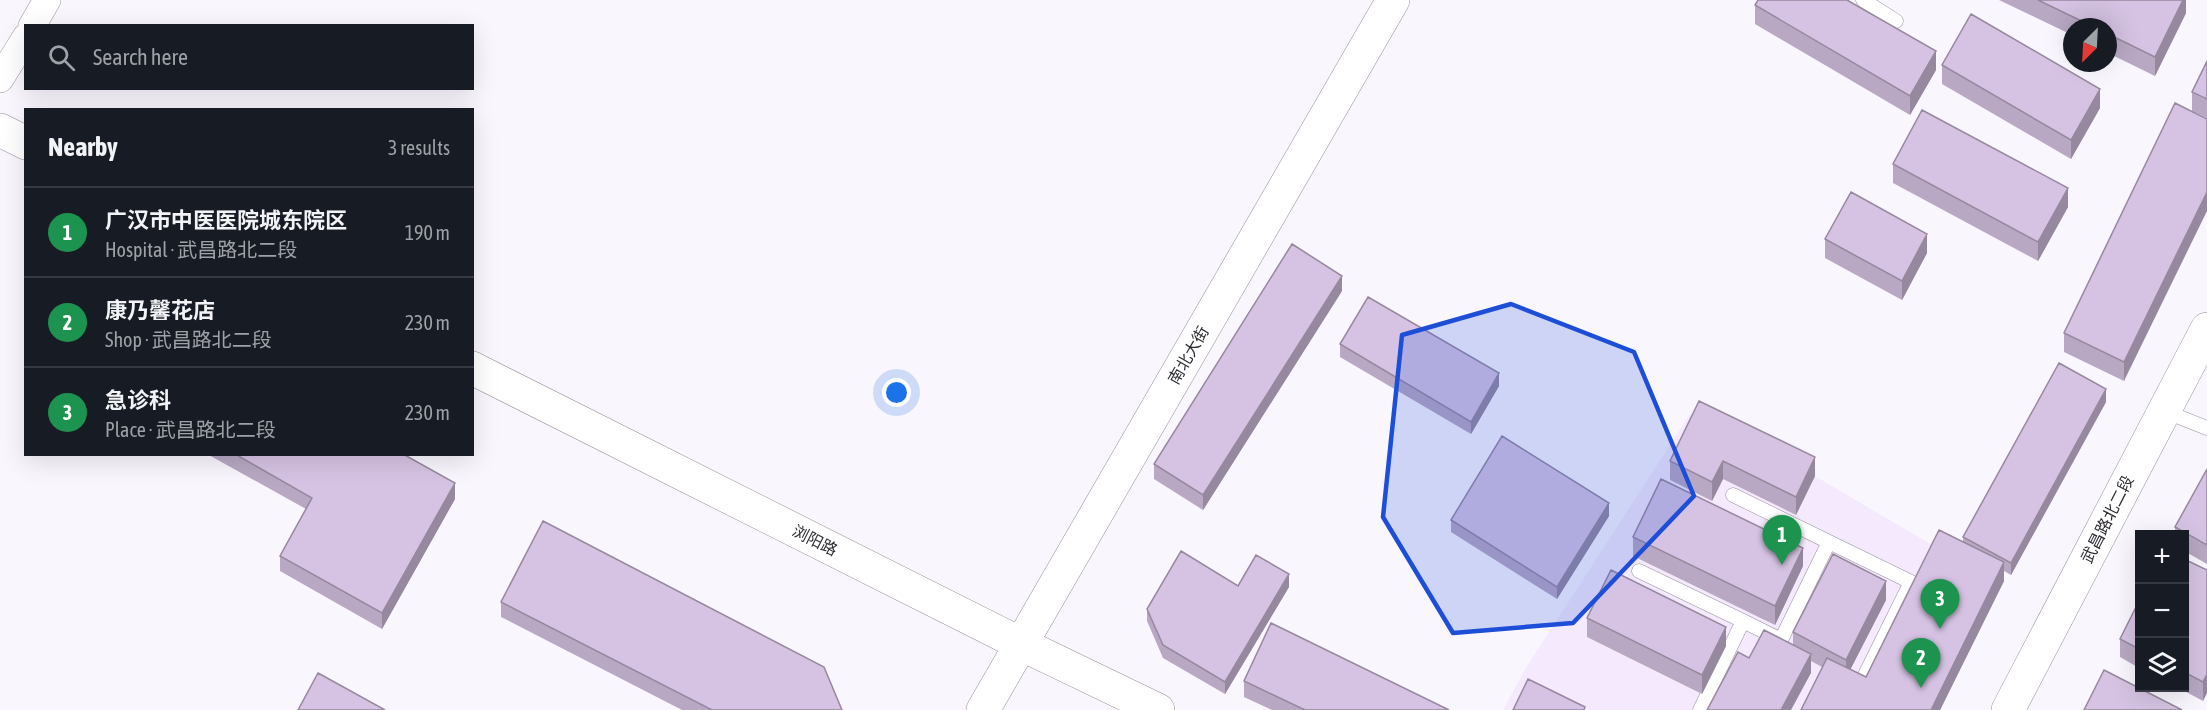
<!DOCTYPE html>
<meta charset="utf-8">
<style>
:root{--surface:#171b24;--page:#242831;--text:#f1f3f6;--muted:#9ea1a6;--line:#363941;--accent:#1c934f}
body{margin:0;font-family:"Asap Condensed","Noto Sans SC",sans-serif;background:var(--page);color:var(--text)}
.controls{position:absolute;right:18px;bottom:18px;display:grid;overflow:hidden;border-radius:0px;box-shadow:0 6px 24px #0002}
.controls button{width:54px;height:54px;display:grid;place-items:center;padding:0;border:0;border-bottom:2px solid var(--line);background:var(--surface);color:var(--text);font:30px sans-serif}
.compass{position:absolute;left:2063px;top:18px;width:54px;height:54px;border-radius:50%;background:var(--surface);box-shadow:0 6px 24px #0002;rotate:204deg}
.you{position:absolute;left:897px;top:393px;width:21px;height:21px;margin:-15px;border:4px solid #fff;border-radius:50%;background:#1a73e8;box-shadow:0 0 0 9px #1a73e833}
.badge{display:grid;place-items:center;width:39px;height:39px;border-radius:50%;background:var(--accent);color:#fff;font-size:20px;font-weight:700}
.pin{position:absolute;translate:-50% -50px;filter:drop-shadow(0 2px 3px #0008)}
.pin::after{content:'';position:absolute;top:32px;width:21px;height:18px;background:inherit;clip-path:polygon(0 0,100% 0,50% 100%)}
.list{margin:0;padding:0;list-style:none}
h2{display:flex;justify-content:space-between;align-items:center;height:78px;margin:0;padding:0 24px;font-size:26px}
h2 small{font-size:20px;font-weight:400;color:var(--muted)}
.list li{display:grid;grid-template-columns:39px 1fr auto;gap:18px;align-items:center;box-sizing:border-box;height:90px;padding:0 24px;border-top:2px solid var(--line)}
.list b{display:block;font-size:22px;white-space:nowrap}
.list p{margin:0;font-size:20px;white-space:nowrap;color:var(--muted)}
.list em{font-size:20px;font-style:normal;color:var(--muted)}
.icon{flex:none;width:33px;height:33px;fill:none;stroke:currentColor;stroke-width:2;stroke-linecap:round;stroke-linejoin:round}
.map{position:relative;flex:none;width:2207px;height:710px;overflow:hidden}
.search{position:absolute;background:var(--surface);box-shadow:0 6px 24px #0002;left:24px;top:24px;width:450px;height:66px;display:flex;align-items:center;gap:15px;box-sizing:border-box;padding:0 21px;border-radius:0px;color:var(--muted);font-size:22px}
.panel{position:absolute;background:var(--surface);box-shadow:0 6px 24px #0002;left:24px;top:108px;width:450px;height:348px;border-radius:0px}
.map>svg:first-child{display:block}
.built{fill:#f5eafd}
.lines{fill:none;stroke-linecap:round;stroke-linejoin:round}
.service-casing{stroke:#9990a0;stroke-width:15}
.minor-casing{stroke:#9990a0;stroke-width:28}
.tertiary-casing{stroke:#9990a0;stroke-width:34}
.service{stroke:#fff;stroke-width:14}
.minor{stroke:#fff;stroke-width:27}
.tertiary{stroke:#fff;stroke-width:33}
.wall{fill:#b8a8c3}
.shaded-wall{fill:#96889f}
.building{fill:#d6c3e3;stroke:#96889f;stroke-width:1.5}
.marked{fill:#1d4ed8;fill-opacity:0.2;stroke:#1d4ed8;stroke-width:4.5;stroke-linejoin:round}
.labels{text-anchor:middle;stroke-width:5;stroke-linejoin:round;paint-order:stroke}
.street-label{font-size:16px;fill:#2f2b32;stroke:#fff}
</style>
<div class="map">
<svg width="2207" height="710" viewBox="0 0 2207 710">
<rect width="100%" height="100%" fill="#faf6fd"/>
<path class="built" d="M 1690,414 L 1815,476 L 1939,549 L 2004,581 L 1940,710 L 1503,710 L 1527,666 Z"/>
<g class="lines">
<g class="service-casing">
<path id="service" d="M 1863,0 L 1896,21
M 2164,411 L 2207,428
M 1733,495 L 1829,542
M 1639,571 L 1743,621
M 1700,710 L 1743,621 L 1781,640 L 1829,542 L 1911,582 L 1863,679 L 1876,686"/>
</g>
<g class="minor-casing">
<path id="minor" d="M 32,26 L 47,0
M 0,79 L 26,37"/>
</g>
<g class="tertiary-casing">
<path id="tertiary" d="M 0,130 L 26,143
M 472,368 L 1021,644 L 1158,710
M 983,710 L 1393,0
M 2008,710 L 2207,329"/>
</g>
<use href="#service" class="service"/>
<use href="#minor" class="minor"/>
<use href="#tertiary" class="tertiary"/>
</g>
<path class="wall" d="M 1999,0 L 2186,0 L 2186,13 L 2155,76 L 2108,53 L 2108,27 L 2072,27 L 2072,35 Z
M 1755,5 L 1936,70 L 1910,115 L 1755,24 Z
M 2207,61 L 2207,118 L 2192,111 L 2192,92 Z
M 1942,65 L 2100,108 L 2071,159 L 1942,84 Z
M 2207,119 L 2124,381 L 2064,352 L 2064,333 Z
M 1893,164 L 2068,207 L 2038,261 L 1893,183 Z
M 1825,239 L 1927,253 L 1902,300 L 1825,258 Z
M 1342,291 L 1203,510 L 1154,479 L 1154,464 Z
M 1340,344 L 1499,386 L 1471,434 L 1340,357 Z
M 1699,401 L 1815,476 L 1796,515 L 1723,479 L 1712,501 L 1670,480 L 1670,461 Z
M 2106,402 L 2011,575 L 2004,571 L 2004,581 L 1940,710 L 1822,667 L 1811,661 L 1811,673 L 1749,658 L 1793,644 L 1793,632 L 1886,600 L 1850,670 L 1866,677 L 1963,542 L 1963,537 Z
M 207,454 L 403,454 L 455,499 L 382,629 L 280,571 L 280,556 L 306,509 Z
M 2207,469 L 2207,564 L 2184,551 L 2184,534 L 2175,534 L 2175,527 Z
M 1609,516 L 1557,599 L 1451,532 L 1451,520 Z
M 1633,537 L 1803,566 L 1775,625 L 1633,556 Z
M 2184,559 L 2207,570 L 2203,701 L 2177,687 L 2184,687 Z
M 1238,586 L 1289,587 L 1225,694 L 1163,658 L 1147,621 L 1147,609 Z
M 2139,601 L 2139,668 L 2120,657 L 2120,639 Z
M 501,602 L 842,710 L 682,710 L 501,617 Z
M 1587,618 L 1726,646 L 1702,694 L 1587,637 Z
M 1244,681 L 1449,710 L 1272,710 L 1244,697 Z"/>
<path class="shaded-wall" d="M 2183,0 L 2186,0 L 2186,13 L 2155,76 L 2155,57 Z
M 1936,51 L 1936,70 L 1910,115 L 1910,96 Z
M 2100,89 L 2100,108 L 2071,159 L 2071,140 Z
M 2068,188 L 2068,207 L 2038,261 L 2038,242 Z
M 2207,192 L 2207,211 L 2124,381 L 2124,362 Z
M 1927,234 L 1927,253 L 1902,300 L 1902,281 Z
M 1342,276 L 1342,291 L 1203,510 L 1203,495 Z
M 1499,373 L 1499,386 L 1471,434 L 1471,422 Z
M 2106,389 L 2106,402 L 2011,575 L 2011,563 Z
M 1815,457 L 1815,476 L 1796,515 L 1796,497 Z
M 1723,461 L 1723,479 L 1712,501 L 1712,482 Z
M 455,483 L 455,499 L 382,629 L 382,613 Z
M 1609,503 L 1609,516 L 1557,599 L 1557,587 Z
M 1803,548 L 1803,566 L 1775,625 L 1775,606 Z
M 2004,562 L 2004,581 L 1940,710 L 1931,710 Z
M 1289,574 L 1289,587 L 1225,694 L 1225,682 Z
M 1886,581 L 1886,600 L 1846,678 L 1846,660 Z
M 1726,627 L 1726,646 L 1702,694 L 1702,675 Z
M 1811,654 L 1811,673 L 1791,710 L 1781,710 Z
M 2207,674 L 2207,693 L 2203,701 L 2203,682 Z"/>
<path class="building" d="M 1758,0 L 1847,0 L 1936,51 L 1910,96 L 1755,5 Z
M 2038,0 L 2183,0 L 2155,57 L 2108,34 L 2108,27 L 2094,27 Z
M 1971,14 L 2100,89 L 2071,140 L 1942,65 Z
M 2207,61 L 2207,99 L 2192,92 Z
M 2175,103 L 2207,119 L 2207,192 L 2124,362 L 2064,333 Z
M 1922,110 L 2068,188 L 2038,242 L 1893,164 Z
M 1851,192 L 1927,234 L 1902,281 L 1825,239 Z
M 1292,244 L 1342,276 L 1203,495 L 1154,464 Z
M 1368,297 L 1499,373 L 1471,422 L 1340,344 Z
M 2059,363 L 2106,389 L 2011,563 L 1963,537 Z
M 1699,401 L 1815,457 L 1796,497 L 1723,461 L 1712,482 L 1670,461 Z
M 1502,436 L 1609,503 L 1557,587 L 1451,520 Z
M 235,454 L 403,454 L 455,483 L 382,613 L 280,556 L 312,498 Z
M 2207,469 L 2207,545 L 2175,527 Z
M 1661,479 L 1803,548 L 1775,606 L 1633,537 Z
M 543,521 L 824,667 L 842,710 L 712,710 L 501,602 Z
M 1939,530 L 2004,562 L 1931,710 L 1801,710 L 1827,658 L 1866,677 Z
M 1181,551 L 1238,586 L 1256,555 L 1289,574 L 1225,682 L 1163,645 L 1147,609 Z
M 1833,554 L 1886,581 L 1846,660 L 1793,632 Z
M 2184,559 L 2207,570 L 2207,674 L 2203,682 L 2184,672 Z
M 1611,570 L 1726,627 L 1702,675 L 1587,618 Z
M 2139,601 L 2139,649 L 2120,639 Z
M 1271,623 L 1449,710 L 1305,710 L 1244,681 Z
M 1764,630 L 1811,654 L 1781,710 L 1707,710 L 1738,652 L 1749,658 Z
M 2104,670 L 2182,710 L 2084,710 Z
M 318,673 L 385,710 L 298,710 Z
M 1528,679 L 1585,707 L 1584,710 L 1513,710 Z"/>
<path class="marked" d="M 1511,304 L 1634,352 L 1694,496 L 1573,623 L 1453,633 L 1383,517 L 1402,335 Z"/>
<g class="labels">
<g class="street-label">
<text transform="translate(1188 355) rotate(-60)" y="6">南北大街</text>
<text transform="translate(2107 519) rotate(-63)" y="6">武昌路北二段</text>
<text transform="translate(815 540) rotate(27)" y="6">浏阳路</text>
</g>
</g>
</svg>
<div class="controls">
<button>+</button>
<button>−</button>
<button><svg class="icon" aria-label="layers" viewBox="0 0 24 24"><path d="M12 4l9 5-9 5-9-5zM3 14l9 5 9-5"/></svg></button>
</div>
<svg class="compass" viewBox="-18 -18 36 36"><path d="M0-13l5 13h-10z" fill="#e53935"/><path d="M0 13l5-13h-10z" fill="#9ea1a6"/></svg>
<div class="you"></div>
<div class="pin badge" style="left:1782px;top:565px">1</div>
<div class="pin badge" style="left:1921px;top:688px">2</div>
<div class="pin badge" style="left:1940px;top:629px">3</div>
<div class="search"><svg class="icon" aria-label="search" viewBox="0 0 24 24"><circle cx="10" cy="10" r="6"/><path d="M15 15l6 6"/></svg>Search here</div>
<section class="panel">
<h2>Nearby<small>3 results</small></h2>
<ul class="list">
<li><span class="badge">1</span><div><b>广汉市中医医院城东院区</b><p>Hospital · 武昌路北二段</p></div><em>190 m</em></li>
<li><span class="badge">2</span><div><b>康乃馨花店</b><p>Shop · 武昌路北二段</p></div><em>230 m</em></li>
<li><span class="badge">3</span><div><b>急诊科</b><p>Place · 武昌路北二段</p></div><em>230 m</em></li>
</ul>
</section>
</div>
